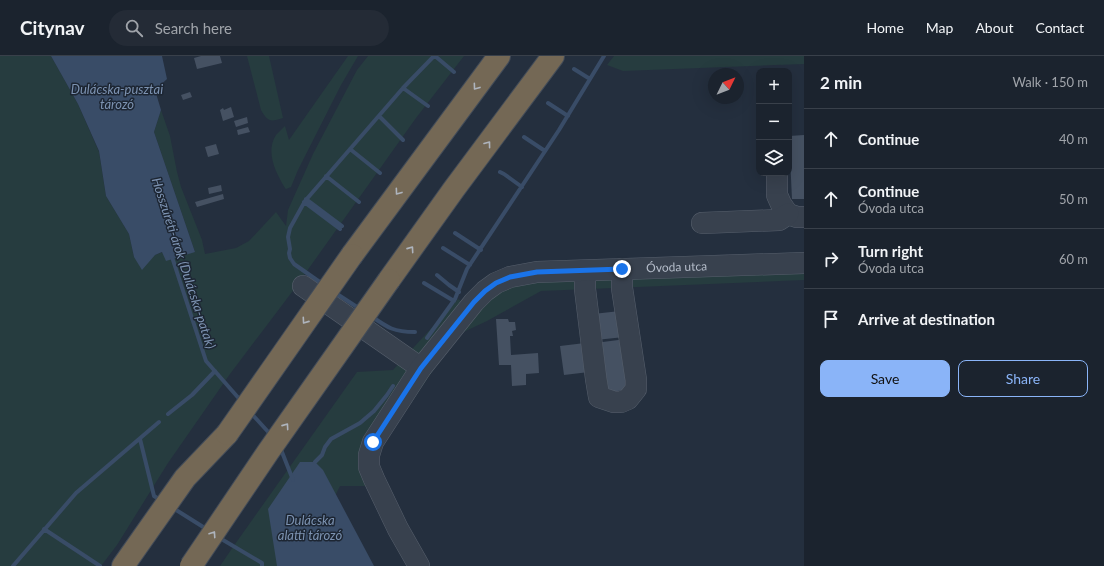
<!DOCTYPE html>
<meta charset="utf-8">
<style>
:root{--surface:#1b232e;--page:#242b36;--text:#f1f3f6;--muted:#a0a4aa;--line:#39404a;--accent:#8ab4f8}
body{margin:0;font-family:Lato,sans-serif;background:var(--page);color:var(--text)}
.controls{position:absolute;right:12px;top:12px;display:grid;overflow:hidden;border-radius:8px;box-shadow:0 4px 16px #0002}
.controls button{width:36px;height:36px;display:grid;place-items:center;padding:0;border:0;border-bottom:1px solid var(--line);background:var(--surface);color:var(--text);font:20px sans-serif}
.compass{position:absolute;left:708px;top:12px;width:36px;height:36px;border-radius:50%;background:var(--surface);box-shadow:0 4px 16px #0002;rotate:47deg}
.stop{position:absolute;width:12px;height:12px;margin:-9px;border:3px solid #1a73e8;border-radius:50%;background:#fff}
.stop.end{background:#1a73e8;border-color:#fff;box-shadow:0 1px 4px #0008}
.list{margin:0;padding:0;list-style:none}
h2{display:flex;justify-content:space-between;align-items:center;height:52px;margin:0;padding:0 16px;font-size:17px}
h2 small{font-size:13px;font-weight:400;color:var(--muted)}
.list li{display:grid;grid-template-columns:26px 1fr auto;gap:12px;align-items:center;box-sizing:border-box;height:60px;padding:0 16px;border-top:1px solid var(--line)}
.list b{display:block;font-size:15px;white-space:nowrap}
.list p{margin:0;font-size:13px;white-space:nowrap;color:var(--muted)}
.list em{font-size:13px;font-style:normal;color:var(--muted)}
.actions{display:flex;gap:8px;padding:12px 16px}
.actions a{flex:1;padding:9px 0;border:1px solid var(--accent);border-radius:8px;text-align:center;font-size:14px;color:var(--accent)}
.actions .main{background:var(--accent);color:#111}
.icon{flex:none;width:22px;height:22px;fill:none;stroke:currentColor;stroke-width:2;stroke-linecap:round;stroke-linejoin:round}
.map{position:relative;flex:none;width:804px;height:510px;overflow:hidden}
header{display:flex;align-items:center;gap:24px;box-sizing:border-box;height:56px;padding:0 20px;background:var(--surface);border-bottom:1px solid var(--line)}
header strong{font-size:19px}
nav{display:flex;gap:22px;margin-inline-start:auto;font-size:14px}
.search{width:280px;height:36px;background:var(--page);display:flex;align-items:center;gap:10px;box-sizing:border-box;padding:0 14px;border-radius:22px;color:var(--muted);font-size:15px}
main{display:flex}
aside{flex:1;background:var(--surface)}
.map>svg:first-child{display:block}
.green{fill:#263c3f}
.water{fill:#394c67}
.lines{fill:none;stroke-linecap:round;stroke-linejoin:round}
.stream{stroke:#394c67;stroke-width:4}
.building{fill:#455162}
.minor-casing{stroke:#565f6c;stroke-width:22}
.highway-casing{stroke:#434c59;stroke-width:24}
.minor{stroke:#38414e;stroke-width:21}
.highway{stroke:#746855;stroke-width:22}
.highway-bridge-casing{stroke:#434c59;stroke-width:24;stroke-linecap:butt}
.highway-bridge{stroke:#746855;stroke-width:22}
.oneway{stroke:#aeb4bd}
.route{stroke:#1a73e8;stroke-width:5}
.labels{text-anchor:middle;stroke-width:3;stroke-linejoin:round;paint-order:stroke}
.street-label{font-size:12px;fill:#b4bcc9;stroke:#1d2633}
.water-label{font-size:13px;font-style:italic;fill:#7c92b1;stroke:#1d2633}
</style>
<header>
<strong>Citynav</strong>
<div class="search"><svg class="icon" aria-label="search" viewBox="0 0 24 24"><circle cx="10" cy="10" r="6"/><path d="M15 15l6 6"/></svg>Search here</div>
<nav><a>Home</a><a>Map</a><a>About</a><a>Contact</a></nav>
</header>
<main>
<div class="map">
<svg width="804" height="510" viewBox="0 0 804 510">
<rect width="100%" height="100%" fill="#242f3e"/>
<path class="green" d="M 0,0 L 51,0 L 78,48 L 99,96 L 106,140 L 129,178 L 134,201 L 155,199 L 163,196 L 195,196 L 154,76 L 161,54 L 170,80 L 177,116 L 181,131 L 202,184 L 205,198 L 236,192 L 249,185 L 276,156 L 286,170 L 288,154 L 313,98 L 357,14 L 368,0 L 464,0 L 416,62 L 292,236 L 230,318 L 168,407 L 117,489 L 101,510 L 0,510 Z
M 247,0 L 269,0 L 283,62 C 270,66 268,66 261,54 Z
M 348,0 L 358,0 L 341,29 L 298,114 L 291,131 L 286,133 L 285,132 C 276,117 265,96 276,79 C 279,76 282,73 285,70 L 289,84 Z
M 614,0 L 804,0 L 804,8 L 623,15 L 607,9 Z
M 804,200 L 804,224 L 541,235 L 487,265 L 457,279 L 380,393 L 366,430 L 340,430 L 300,510 L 220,510 L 233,491 L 357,316 L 393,314 L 458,243 L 464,247 L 496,221 Z"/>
<path class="water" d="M 51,0 L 162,0 L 167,23 L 155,34 L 161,54 L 154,76 L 195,196 L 166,205 L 162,196 L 155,199 L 142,214 L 134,201 L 129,178 L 106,140 L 99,95 L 78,48 Z
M 300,406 L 315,406 L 323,414 L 374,510 L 277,510 L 268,453 Z"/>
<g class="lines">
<path class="stream" d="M 435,0 L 454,16
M 574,13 L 590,23
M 403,32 L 428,50
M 548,47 L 568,60
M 379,60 L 403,84
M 524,81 L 545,95
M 350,93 L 380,117
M 500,116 L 504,118 L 522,131
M 326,120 L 359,146
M 306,143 L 342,170
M 304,146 L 340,173
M 455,177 L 481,194
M 443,192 L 470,209
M 171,198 L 206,305 L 242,346
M 437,219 L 449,229 L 459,236
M 424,227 L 454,245
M 324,229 L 294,208 L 290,202 L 289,197 L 290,193 L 288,181 L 290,172 L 305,145 L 403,32 L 434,0
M 334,236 L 360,253
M 371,260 C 388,272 394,276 415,276
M 427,282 L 455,243 L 467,213 L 559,74 L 604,0
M 250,356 L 271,379
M 168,358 L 192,339 L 215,315
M 140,383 L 154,440 L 162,445
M 280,391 L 293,424
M 315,406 L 322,399 L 325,391 L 331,383 L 360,367 L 374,355 L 387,339 L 393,330
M 173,452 L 208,474
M 44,473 L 100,510
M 218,481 L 262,507 L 262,510
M 13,510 L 76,437 L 159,366"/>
</g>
<path class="building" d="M 201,0 L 220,0 L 222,7 L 197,13 L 194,2 Z
M 190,36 L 192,41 L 183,44 L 181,39 Z
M 231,51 L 234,61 L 223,65 L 220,54 L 223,52 L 224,54 Z
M 247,61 L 248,67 L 236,71 L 234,65 Z
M 248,71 L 250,76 L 238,79 L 237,74 Z
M 804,79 L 804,143 L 792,143 L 789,80 Z
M 216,88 L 219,98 L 208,101 L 205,91 Z
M 221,129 L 222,135 L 209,138 L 208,132 Z
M 223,138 L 224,143 L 197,151 L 195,146 Z
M 620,255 L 624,281 L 596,284 L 593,258 Z
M 496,263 L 508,263 L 509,266 L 515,266 L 516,274 L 512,275 L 513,280 L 510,280 L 511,299 L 538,297 L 539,317 L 526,318 L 526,329 L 512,330 L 511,309 L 499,309 Z
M 626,283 L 633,333 L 602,337 L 595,287 Z
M 585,287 L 589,316 L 564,319 L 560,290 Z"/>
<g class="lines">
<g class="minor-casing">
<g id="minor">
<path d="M 777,117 L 777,139 L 781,148 L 788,158 L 797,161 L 804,161"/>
<path d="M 702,167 L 779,164 L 788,158"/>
<path d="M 585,215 L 585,233 L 596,323 L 599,341 L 614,346 L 621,346 L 628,343 L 636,333 L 636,324 L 622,232 L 622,213"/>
<path d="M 303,230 L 421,312"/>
<path id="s1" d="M 419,510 L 398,473 L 374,423 L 369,411 L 369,399 L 373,386 L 421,312 L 474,246 L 485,235 L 496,227 L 510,221 L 537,216 L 804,207"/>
</g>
</g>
<g class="highway-casing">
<path id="highway" d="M 352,199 L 499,0
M 389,224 L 454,133 L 553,0
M 123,510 L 185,422 L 227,378"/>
</g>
<use href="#minor" class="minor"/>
<use href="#highway" class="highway"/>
<g class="highway-bridge-casing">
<path id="highway-bridge" d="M 227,378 L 352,199
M 191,510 L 268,396 L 389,224"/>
</g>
<use href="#highway-bridge" class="highway-bridge"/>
</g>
<defs><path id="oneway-chevron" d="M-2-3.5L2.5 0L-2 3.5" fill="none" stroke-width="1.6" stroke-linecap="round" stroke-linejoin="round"/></defs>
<g class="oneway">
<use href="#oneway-chevron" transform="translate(476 31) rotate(126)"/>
<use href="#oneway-chevron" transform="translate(488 88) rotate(-53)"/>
<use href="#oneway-chevron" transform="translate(398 136) rotate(126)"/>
<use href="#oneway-chevron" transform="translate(411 193) rotate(-55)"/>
<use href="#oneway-chevron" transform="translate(305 265) rotate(125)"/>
<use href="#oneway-chevron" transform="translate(286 370) rotate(-55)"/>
<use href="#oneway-chevron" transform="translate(213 478) rotate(-56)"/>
</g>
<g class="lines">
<path class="route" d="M 373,386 L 421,312 L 474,246 L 485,235 L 496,227 L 510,221 L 537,216 L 622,213"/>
</g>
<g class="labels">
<g class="street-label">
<text dy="4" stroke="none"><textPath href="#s1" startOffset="521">Óvoda utca</textPath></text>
</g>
<g class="water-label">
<text x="117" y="38">Dulácska-pusztai<tspan x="117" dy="15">tározó</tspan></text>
<text transform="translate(184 207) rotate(72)" y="5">Hosszúréti-árok (Dulácska-patak)</text>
<text x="310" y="469">Dulácska<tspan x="310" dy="15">alatti tározó</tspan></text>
</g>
</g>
</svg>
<div class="controls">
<button>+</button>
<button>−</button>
<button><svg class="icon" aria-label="layers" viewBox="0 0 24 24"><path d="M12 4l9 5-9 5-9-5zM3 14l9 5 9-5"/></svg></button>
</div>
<svg class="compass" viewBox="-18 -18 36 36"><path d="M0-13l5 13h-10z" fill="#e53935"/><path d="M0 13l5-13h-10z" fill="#a0a4aa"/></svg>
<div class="stop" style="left:373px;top:386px"></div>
<div class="stop end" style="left:622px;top:213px"></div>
</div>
<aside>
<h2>2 min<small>Walk · 150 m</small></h2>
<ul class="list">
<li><svg class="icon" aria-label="ahead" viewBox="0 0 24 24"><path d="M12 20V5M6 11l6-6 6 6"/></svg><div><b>Continue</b></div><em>40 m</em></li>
<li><svg class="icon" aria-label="ahead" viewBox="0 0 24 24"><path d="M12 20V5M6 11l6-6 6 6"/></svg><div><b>Continue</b><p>Óvoda utca</p></div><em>50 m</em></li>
<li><svg class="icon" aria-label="right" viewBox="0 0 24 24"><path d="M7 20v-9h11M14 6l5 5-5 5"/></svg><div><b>Turn right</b><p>Óvoda utca</p></div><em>60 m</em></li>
<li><svg class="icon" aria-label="arrive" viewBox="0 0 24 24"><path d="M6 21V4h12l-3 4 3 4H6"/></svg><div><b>Arrive at destination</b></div></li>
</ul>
<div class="actions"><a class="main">Save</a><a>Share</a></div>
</aside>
</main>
